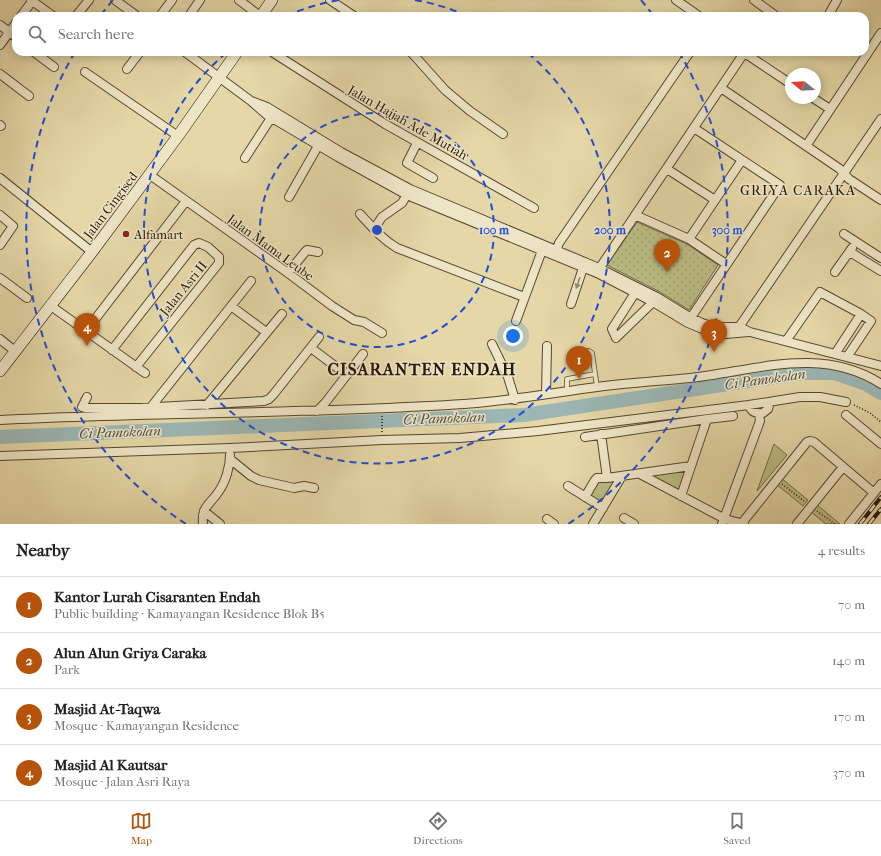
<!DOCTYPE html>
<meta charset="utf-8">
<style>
:root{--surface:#fff;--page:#f6f6f6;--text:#202124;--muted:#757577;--line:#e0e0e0;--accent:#b45309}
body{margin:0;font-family:"IM FELL French Canon",serif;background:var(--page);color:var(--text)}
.compass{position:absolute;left:785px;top:68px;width:36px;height:36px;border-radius:50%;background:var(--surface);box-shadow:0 2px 10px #0003;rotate:288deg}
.you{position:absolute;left:513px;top:336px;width:14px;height:14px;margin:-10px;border:3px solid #fff;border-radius:50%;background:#1a73e8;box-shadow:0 0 0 6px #1a73e833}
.badge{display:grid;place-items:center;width:26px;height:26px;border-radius:50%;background:var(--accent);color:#fff;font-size:13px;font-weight:700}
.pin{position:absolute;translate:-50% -33px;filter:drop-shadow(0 1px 2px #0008)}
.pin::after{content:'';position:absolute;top:21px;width:14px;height:12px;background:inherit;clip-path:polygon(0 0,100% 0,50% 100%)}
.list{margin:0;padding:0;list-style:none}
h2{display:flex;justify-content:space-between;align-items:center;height:52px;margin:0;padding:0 16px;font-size:17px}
h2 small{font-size:13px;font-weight:400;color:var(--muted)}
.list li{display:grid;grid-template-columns:26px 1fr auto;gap:12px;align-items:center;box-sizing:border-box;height:56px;padding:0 16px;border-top:1px solid var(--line)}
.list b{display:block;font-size:15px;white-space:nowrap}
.list p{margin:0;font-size:13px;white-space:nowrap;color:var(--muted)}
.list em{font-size:13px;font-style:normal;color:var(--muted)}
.icon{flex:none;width:22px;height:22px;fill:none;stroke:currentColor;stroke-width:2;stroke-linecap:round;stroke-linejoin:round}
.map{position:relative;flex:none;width:881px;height:524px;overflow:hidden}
.search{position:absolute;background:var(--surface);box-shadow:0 2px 10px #0003;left:12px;right:12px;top:12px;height:44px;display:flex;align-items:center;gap:10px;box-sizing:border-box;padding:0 14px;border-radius:12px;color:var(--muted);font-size:15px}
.sheet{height:276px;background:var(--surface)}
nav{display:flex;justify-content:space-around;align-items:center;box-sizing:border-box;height:56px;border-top:1px solid var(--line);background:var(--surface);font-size:11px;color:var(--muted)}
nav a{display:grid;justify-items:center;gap:2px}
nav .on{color:var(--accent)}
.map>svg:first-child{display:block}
.green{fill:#bbbc83;stroke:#706a46}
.park{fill:url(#park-dots);stroke:#706a46}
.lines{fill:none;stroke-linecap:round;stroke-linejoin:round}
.river{stroke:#9cb6b4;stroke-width:14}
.service-casing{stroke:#564830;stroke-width:5.5}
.minor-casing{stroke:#564830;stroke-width:10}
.secondary-casing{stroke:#261809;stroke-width:12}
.path{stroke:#261809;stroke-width:1.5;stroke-dasharray:1 2;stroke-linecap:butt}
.service{stroke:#eee5c6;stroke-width:4}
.minor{stroke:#eee5c6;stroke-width:8}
.secondary{stroke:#eee5c6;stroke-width:11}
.rail-casing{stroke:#261809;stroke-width:4}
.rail{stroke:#eee5c6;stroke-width:2.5;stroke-dasharray:8;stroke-linecap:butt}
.oneway{fill:#948971}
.ring{fill:none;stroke:#1d4ed8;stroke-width:2;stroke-dasharray:7 5}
.poi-dot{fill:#8f2418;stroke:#eee5c6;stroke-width:1.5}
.labels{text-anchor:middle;stroke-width:3;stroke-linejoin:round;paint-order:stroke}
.street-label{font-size:13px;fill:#261809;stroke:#eee5c6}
.poi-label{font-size:13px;fill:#261809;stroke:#eee5c6;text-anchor:start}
.neighbourhood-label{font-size:14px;letter-spacing:1px;fill:#261809;stroke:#eee5c6}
.water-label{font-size:14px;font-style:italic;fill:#4f4f45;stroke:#eee5c6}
.district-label{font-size:17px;font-weight:bold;letter-spacing:1px;fill:#261809;stroke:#eee5c6}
.centre{fill:#1d4ed8;stroke:#eee5c6;stroke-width:2}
.ring-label{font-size:12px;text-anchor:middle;font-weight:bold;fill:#1d4ed8;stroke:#eee5c6;stroke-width:3;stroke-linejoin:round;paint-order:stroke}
</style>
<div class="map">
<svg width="881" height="524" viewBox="0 0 881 524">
<defs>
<pattern id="park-dots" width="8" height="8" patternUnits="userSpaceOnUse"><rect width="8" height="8" fill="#bbbc83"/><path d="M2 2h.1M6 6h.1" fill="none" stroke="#a1a170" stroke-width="1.8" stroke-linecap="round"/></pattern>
</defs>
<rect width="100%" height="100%" fill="#e5d7a7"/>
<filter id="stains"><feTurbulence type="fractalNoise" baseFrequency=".005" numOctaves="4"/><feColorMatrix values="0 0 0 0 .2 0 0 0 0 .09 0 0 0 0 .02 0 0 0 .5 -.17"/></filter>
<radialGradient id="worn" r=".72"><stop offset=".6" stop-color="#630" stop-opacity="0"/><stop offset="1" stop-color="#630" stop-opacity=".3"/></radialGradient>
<path class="green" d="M 774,444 L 787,455 L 757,491 Z
M 690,468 L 681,494 L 643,474 Z
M 620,477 L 603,507 L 586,497 L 595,481 Z
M 781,478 L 808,500 L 803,506 L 776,484 Z
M 816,504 L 840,524 L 826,524 L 810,511 Z"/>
<path class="park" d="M 637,222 L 687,244 L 718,265 L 689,310 L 660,292 L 607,265 Z"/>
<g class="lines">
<path class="river" d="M 0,437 L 524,415 L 802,373 L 834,373 L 866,384 L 881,393"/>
<g class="service-casing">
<path id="service" d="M 571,354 L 589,351 L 592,353 L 597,387
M 567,391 L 567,379 L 595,374"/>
</g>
<g class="minor-casing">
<path id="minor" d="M 31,0 L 53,16
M 115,0 L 137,16
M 239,0 L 260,16
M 330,0 L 354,16
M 676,0 L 699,16
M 754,0 L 776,16
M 21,16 L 33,0
M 76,16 L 89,0
M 160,16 L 172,0
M 189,16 L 200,0
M 828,16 L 837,0
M 0,25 L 16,37
M 0,45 L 16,23
M 34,52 L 54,67
M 185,52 L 251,101 L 267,115 L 338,157 L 407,195 L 597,273 L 653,302 L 688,323 L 700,328 L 713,333 L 725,334 L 749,332
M 272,52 L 385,124 L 534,208
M 411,52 L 445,90 L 470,111 L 503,134
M 743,52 L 791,84
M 127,69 L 140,52
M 85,72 L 178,136
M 0,74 L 29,96
M 721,88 L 840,169 L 849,179 L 881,200
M 813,98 L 830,109
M 251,101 L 267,107 L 341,152 L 410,189 L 599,268 L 657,297 L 691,318 L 702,323 L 714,327 L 739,327 L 750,332 L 881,366
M 0,125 L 1,126
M 417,143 L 407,163 L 433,178
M 806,146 L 881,33
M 245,158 L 273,115
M 667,169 L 715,200
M 150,175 L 288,273 L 332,306 L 354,320 L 364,322 L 382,333
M 0,178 L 92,252
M 289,197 L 318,146
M 360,214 C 372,227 382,239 397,248 L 524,297
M 0,215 L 13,226 L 0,245
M 635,215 L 689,239 L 726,264
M 374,229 L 382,217 L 402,203 L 409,191
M 844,234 L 881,258
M 689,239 L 742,160
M 850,252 L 881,271
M 555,254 L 559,243 L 690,52
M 597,272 L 744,53
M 835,272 L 852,248
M 288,273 L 305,252 L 307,250 L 318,252
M 0,278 L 27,298
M 635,293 L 612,329 L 616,338 L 653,302
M 571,304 L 585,262
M 51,306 L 145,373
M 231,306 L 266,332
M 516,321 L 544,245
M 688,322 L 780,185 L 694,128
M 86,331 L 186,201
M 738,332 L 739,327 L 881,119
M 0,339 L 16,352
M 786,341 L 820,292 L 861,314 L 871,321 L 847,357
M 492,344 L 508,377 L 515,400
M 311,348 L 347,375
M 112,350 L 194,245 L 199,243 L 208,247 L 219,257 L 219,263 L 136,367
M 835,354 L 861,314
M 546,394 L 547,346
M 87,397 L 82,407 L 85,408 L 140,408 L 264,401 L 269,399 L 273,395 L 319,337
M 207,405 L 282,314
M 749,405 C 751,412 756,414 763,413 L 768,409 L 770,402
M 152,410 L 151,407 L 251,281
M 317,411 L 325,403 L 363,354
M 846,415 L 881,444
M 0,420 C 155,412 310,414 464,404 C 509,401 552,393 597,387 C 628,383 659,381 690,378 C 755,371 821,345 881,384
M 585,437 L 707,419
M 0,456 L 230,448 L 382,440 L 460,438 L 538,431 L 749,405 L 800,397 L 820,397 L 846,402
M 230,459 L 251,476 L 259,480 L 294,488 L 304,486 L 314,488
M 640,474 L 725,519 L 744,524
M 607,478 L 691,466
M 568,486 L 603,508
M 681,496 L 707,419 L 733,416
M 585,497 L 595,480 L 597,478 L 607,478 L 601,434
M 204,511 L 220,524
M 624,518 L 634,524
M 547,519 L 554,524
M 742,523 L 807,442 L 810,441 L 814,442 L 874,493
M 203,524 C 201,506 211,504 219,491 C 226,481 230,466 230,455
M 593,524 L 622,476
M 722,524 L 760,421 L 759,414
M 797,524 L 843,467
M 849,524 L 881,484"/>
</g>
<g class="secondary-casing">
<path id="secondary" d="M 261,16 L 272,0
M 0,371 L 92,252 L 178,136 L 237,52"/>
</g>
<path class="path" d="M 854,405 L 870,413 L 881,422
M 382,416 L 382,433
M 782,484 L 804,501
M 817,511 L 835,524"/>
<use href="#service" class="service"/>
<use href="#minor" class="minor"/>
<use href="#secondary" class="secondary"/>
<g class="rail-casing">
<path id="rail" d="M 860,524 L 881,497
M 869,524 L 881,509"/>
</g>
<use href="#rail" class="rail"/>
</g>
<defs><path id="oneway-solid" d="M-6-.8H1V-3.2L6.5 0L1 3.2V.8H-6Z"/></defs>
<use class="oneway" href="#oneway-solid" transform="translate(578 283) rotate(109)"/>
<g class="ring">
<circle cx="377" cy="230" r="117"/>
<path d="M286 16A233 233 0 0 1 339 0M415 0A233 233 0 0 1 468 16M528 53A233 233 0 1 1 226 53"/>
<path d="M186 524A350 350 0 0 1 75 52M101 15A350 350 0 0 1 113 0M641 0A350 350 0 0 1 653 15M679 52A350 350 0 0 1 568 524"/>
</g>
<circle class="poi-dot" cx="126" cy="234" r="4"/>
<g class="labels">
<g class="street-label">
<text transform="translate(408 122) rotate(30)" y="5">Jalan Hajjah Ade Mutiah</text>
<text transform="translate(110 205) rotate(-53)" y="5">Jalan Cingised</text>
<text transform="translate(271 247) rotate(36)" y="5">Jalan Mama Leube</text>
<text transform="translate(183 288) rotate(-51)" y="5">Jalan Asri II</text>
</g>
<g class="poi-label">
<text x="134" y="239">Alfamart</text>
</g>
<g class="neighbourhood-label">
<text x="798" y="195">GRIYA CARAKA</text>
</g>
<g class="water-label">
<text transform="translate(765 379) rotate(-8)" y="5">Ci Pamokolan</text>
<text transform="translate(444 418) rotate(-2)" y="5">Ci Pamokolan</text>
<text transform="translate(120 432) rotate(-2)" y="5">Ci Pamokolan</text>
</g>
<g class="district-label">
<text x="422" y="375">CISARANTEN ENDAH</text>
</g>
</g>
<circle cx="377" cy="230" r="6" class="centre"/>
<g class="ring-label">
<text x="494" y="234">100 m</text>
<text x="610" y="234">200 m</text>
<text x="727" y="234">300 m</text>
</g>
<rect width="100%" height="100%" filter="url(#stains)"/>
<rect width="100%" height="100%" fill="url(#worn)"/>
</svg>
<svg class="compass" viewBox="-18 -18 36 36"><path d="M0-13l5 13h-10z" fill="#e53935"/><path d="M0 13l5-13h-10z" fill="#757577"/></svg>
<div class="you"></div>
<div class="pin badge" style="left:579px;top:379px">1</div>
<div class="pin badge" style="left:667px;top:272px">2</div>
<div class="pin badge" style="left:714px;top:352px">3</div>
<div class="pin badge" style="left:87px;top:346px">4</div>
<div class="search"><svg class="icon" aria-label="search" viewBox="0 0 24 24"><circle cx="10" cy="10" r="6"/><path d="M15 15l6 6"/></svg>Search here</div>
</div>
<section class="sheet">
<h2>Nearby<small>4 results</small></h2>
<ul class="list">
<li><span class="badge">1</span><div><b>Kantor Lurah Cisaranten Endah</b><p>Public building · Kamayangan Residence Blok B5</p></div><em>70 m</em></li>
<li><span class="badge">2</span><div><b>Alun Alun Griya Caraka</b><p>Park</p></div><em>140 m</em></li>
<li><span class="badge">3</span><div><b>Masjid At-Taqwa</b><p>Mosque · Kamayangan Residence</p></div><em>170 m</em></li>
<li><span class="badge">4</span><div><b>Masjid Al Kautsar</b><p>Mosque · Jalan Asri Raya</p></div><em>370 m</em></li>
</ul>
</section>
<nav>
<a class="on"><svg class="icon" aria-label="map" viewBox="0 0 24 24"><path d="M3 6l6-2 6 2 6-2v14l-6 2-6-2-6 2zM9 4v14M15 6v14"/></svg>Map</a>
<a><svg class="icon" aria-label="directions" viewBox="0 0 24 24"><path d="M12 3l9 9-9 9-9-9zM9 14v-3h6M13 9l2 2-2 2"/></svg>Directions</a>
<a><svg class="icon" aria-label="saved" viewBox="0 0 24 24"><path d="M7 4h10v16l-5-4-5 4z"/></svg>Saved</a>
</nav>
